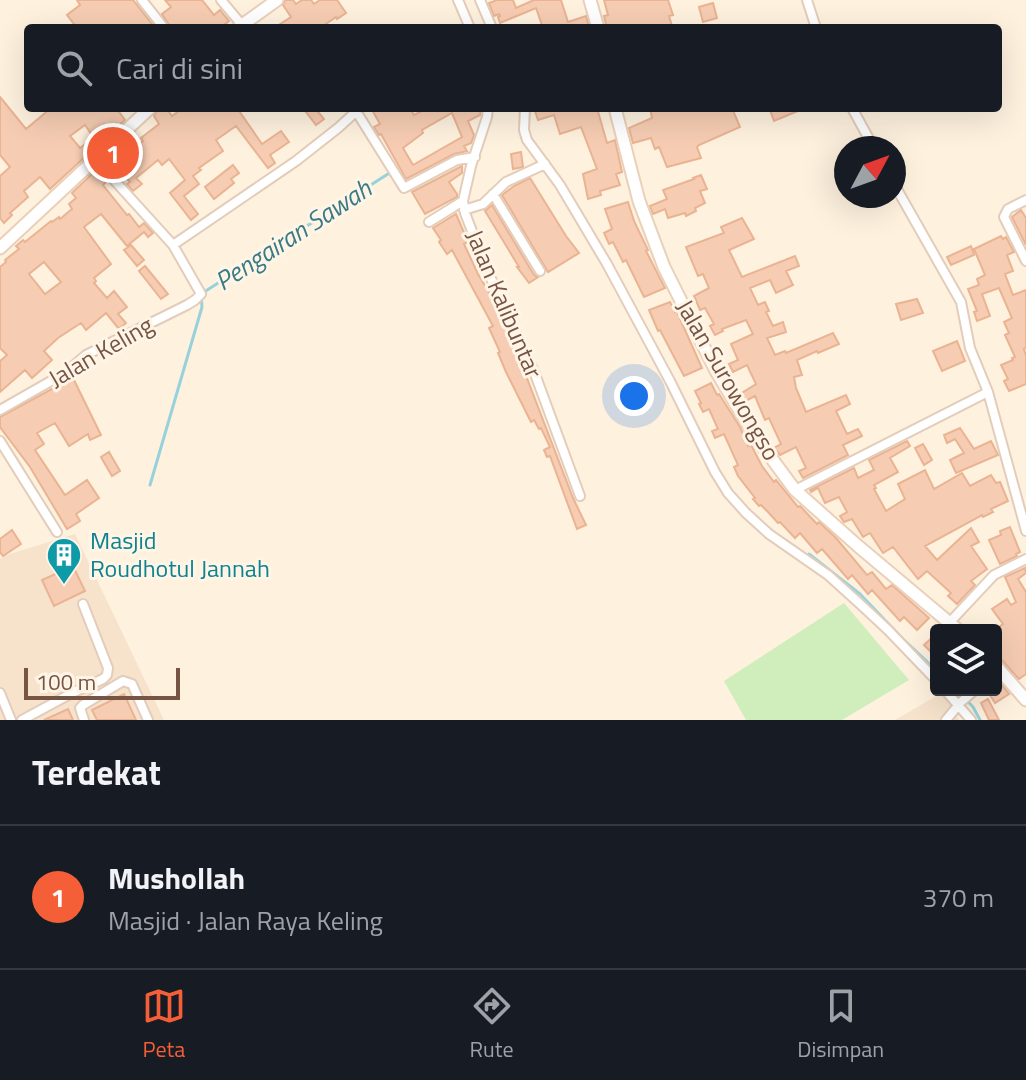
<!DOCTYPE html>
<html lang="id">
<meta charset="utf-8">
<style>
:root{--surface:#171b24;--page:#242831;--text:#f1f3f6;--muted:#9ea1a6;--line:#363941;--accent:#f55f37}
body{margin:0;font-family:"Titillium Web",sans-serif;background:var(--page);color:var(--text)}
.controls{position:absolute;right:24px;bottom:24px;display:grid;overflow:hidden;border-radius:8px;box-shadow:0 8px 32px #0002}
.controls button{width:72px;height:72px;display:grid;place-items:center;padding:0;border:0;border-bottom:2px solid var(--line);background:var(--surface);color:var(--text);font:40px sans-serif}
.compass{position:absolute;left:834px;top:136px;width:72px;height:72px;border-radius:50%;background:var(--surface);box-shadow:0 8px 32px #0002;rotate:49deg}
.scale{position:absolute;left:24px;bottom:20px;width:156px;box-sizing:border-box;padding-left:8px;border:4px solid #765544;border-top:0;font-size:22px;line-height:28px;white-space:nowrap;color:#765544;-webkit-text-stroke:6px #fff5e7;paint-order:stroke}
.you{position:absolute;left:634px;top:396px;width:28px;height:28px;margin:-20px;border:6px solid #fff;border-radius:50%;background:#1a73e8;box-shadow:0 0 0 12px #1a73e833}
.badge{display:grid;place-items:center;width:52px;height:52px;border-radius:50%;background:var(--accent);color:#fff;font-size:26px;font-weight:700}
.pin{position:absolute;translate:-50% -50%;border:4px solid #fff;box-shadow:0 2px 8px #0006}
.list{margin:0;padding:0;list-style:none}
h2{display:flex;justify-content:space-between;align-items:center;height:104px;margin:0;padding:0 32px;font-size:34px}
h2 small{font-size:26px;font-weight:400;color:var(--muted)}
.list li{display:grid;grid-template-columns:52px 1fr auto;gap:24px;align-items:center;box-sizing:border-box;height:144px;padding:0 32px;border-top:2px solid var(--line)}
.list b{display:block;font-size:30px;white-space:nowrap}
.list p{margin:0;font-size:26px;white-space:nowrap;color:var(--muted)}
.list em{font-size:26px;font-style:normal;color:var(--muted)}
.icon{flex:none;width:44px;height:44px;fill:none;stroke:currentColor;stroke-width:2;stroke-linecap:round;stroke-linejoin:round}
.map{position:relative;flex:none;width:1026px;height:720px;overflow:hidden}
.search{position:absolute;background:var(--surface);box-shadow:0 8px 32px #0002;left:24px;right:24px;top:24px;height:88px;display:flex;align-items:center;gap:20px;box-sizing:border-box;padding:0 28px;border-radius:8px;color:var(--muted);font-size:30px}
.sheet{height:248px;background:var(--surface)}
nav{display:flex;justify-content:space-around;align-items:center;box-sizing:border-box;height:112px;border-top:2px solid var(--line);background:var(--surface);font-size:22px;color:var(--muted)}
nav a{display:grid;justify-items:center;gap:4px}
nav .on{color:var(--accent)}
.map>svg:first-child{display:block}
.residential{fill:#f7e3cc}
.green{fill:#d0edbc}
.lines{fill:none;stroke-linecap:round;stroke-linejoin:round}
.stream{stroke:#97d2dc;stroke-width:3}
.building{fill:#f6cdb3;stroke:#eab392;stroke-width:2;fill-rule:evenodd}
.street-casing{stroke:#e3cdba;stroke-width:12}
.secondary-casing{stroke:#ebd0b9;stroke-width:15}
.street{stroke:#fff;stroke-width:8}
.secondary{stroke:#fff;stroke-width:11}
.labels{text-anchor:middle;stroke-width:6;stroke-linejoin:round;paint-order:stroke}
.street-label{font-size:24px;fill:#765544;stroke:#fff5e7}
.culture-label{font-size:24px;fill:#0d838f;stroke:#fff5e7;text-anchor:start}
.water-label{font-size:26px;font-style:italic;fill:#397a85;stroke:#fff5e7}
</style>
<div class="map">
<svg width="1026" height="720" viewBox="0 0 1026 720">
<rect width="100%" height="100%" fill="#fef1de"/>
<path class="residential" d="M 75,534 L 164,720 L 0,720 L 0,559 L 3,556 Z
M 960,690 L 982,690 L 971,697 L 955,714 L 959,720 L 895,720 L 943,692 L 952,702 Z"/>
<path class="green" d="M 844,603 L 909,680 L 842,720 L 746,720 L 724,681 Z"/>
<g class="lines">
<path class="stream" d="M 150,485 L 202,307 L 201,294 L 391,172
M 809,554 L 860,594 L 903,639 L 936,670
M 957,690 L 973,707 L 980,720"/>
</g>
<path class="building" d="M 77,0 L 133,0 L 155,28 L 77,28 L 67,15 L 80,5 Z
M 165,0 L 202,0 L 214,15 L 220,10 L 229,21 L 220,28 L 171,28 L 162,14 L 171,7 Z
M 285,0 L 293,0 L 296,4 L 302,0 L 311,0 L 314,4 L 320,0 L 337,0 L 346,13 L 337,19 L 336,17 L 320,28 L 274,28 L 291,17 L 283,5 Z
M 497,0 L 513,0 L 516,8 L 534,0 L 561,0 L 568,22 L 586,16 L 589,27 L 543,28 L 536,8 L 500,23 L 498,17 L 500,16 L 499,14 L 494,16 L 489,3 Z
M 604,0 L 668,0 L 673,15 L 669,16 L 672,26 L 664,28 L 607,28 L 604,16 L 608,15 Z
M 713,3 L 717,18 L 703,22 L 699,7 Z
M 0,97 L 26,129 L 51,108 L 116,108 L 125,120 L 50,189 L 40,177 L 24,191 L 28,197 L 10,213 L 12,215 L 4,223 L 0,218 L 0,176 L 10,167 L 0,155 ZM 85,125 L 94,138 L 80,148 L 70,136 Z
M 158,108 L 166,108 L 172,116 L 183,108 L 237,108 L 262,144 L 281,131 L 289,142 L 270,155 L 275,163 L 268,168 L 236,126 L 216,140 L 223,151 L 199,168 L 201,170 L 193,176 L 199,184 L 184,196 L 198,214 L 191,220 L 170,193 L 185,180 L 169,159 L 162,165 L 158,160 L 136,178 L 142,184 L 133,191 L 127,184 L 130,182 L 109,158 L 118,150 L 123,156 L 143,141 L 141,138 L 159,124 L 154,116 Z
M 303,108 L 315,108 L 324,119 L 316,125 Z
M 371,108 L 410,108 L 414,115 L 428,108 L 481,108 L 480,115 L 468,121 L 474,135 L 471,143 L 464,146 L 467,151 L 454,154 L 406,179 L 381,134 L 379,135 L 374,127 L 380,124 ZM 452,113 L 462,137 L 413,165 L 403,148 L 423,133 L 422,130 Z
M 534,108 L 597,108 L 607,143 L 615,140 L 622,172 L 616,174 L 620,185 L 600,191 L 601,195 L 588,199 L 583,174 L 597,169 L 581,127 L 560,134 L 554,115 L 538,120 Z
M 650,108 L 732,108 L 740,127 L 699,145 L 697,147 L 701,158 L 667,167 L 659,147 L 655,149 L 651,138 L 633,143 L 629,128 L 652,118 Z
M 776,108 L 805,108 L 774,121 L 770,110 Z
M 521,152 L 523,167 L 513,169 L 511,154 Z
M 233,165 L 239,173 L 231,179 L 234,183 L 214,199 L 205,187 Z
M 462,166 L 462,173 L 449,182 L 457,194 L 457,197 L 425,214 L 412,192 Z
M 96,170 L 106,182 L 103,185 L 127,215 L 129,214 L 139,227 L 144,223 L 153,233 L 148,237 L 144,232 L 127,246 L 101,214 L 84,227 L 111,264 L 94,278 L 96,281 L 94,283 L 107,298 L 114,291 L 127,307 L 118,314 L 126,323 L 119,329 L 106,313 L 86,330 L 81,323 L 58,338 L 44,351 L 52,360 L 32,378 L 25,370 L 0,392 L 0,361 L 7,355 L 0,348 L 0,267 L 6,262 L 5,260 L 19,249 L 16,246 L 23,240 L 25,242 L 51,221 L 52,222 L 59,217 L 60,219 L 72,209 L 69,204 L 76,198 L 72,193 ZM 44,262 L 61,282 L 45,294 L 29,274 Z
M 701,175 L 707,189 L 700,191 L 705,203 L 695,208 L 696,211 L 686,216 L 685,213 L 668,218 L 665,209 L 653,214 L 650,206 L 667,199 L 663,190 L 694,179 L 693,178 Z
M 530,178 L 566,236 L 579,253 L 548,272 L 502,195 L 514,186 Z
M 628,202 L 634,221 L 648,250 L 646,251 L 665,288 L 644,297 L 626,260 L 623,262 L 613,242 L 609,244 L 604,233 L 612,229 L 605,209 Z
M 492,205 L 534,275 L 538,277 L 529,283 L 517,267 L 519,267 L 485,211 Z
M 1021,210 L 1026,218 L 1026,245 L 1012,217 Z
M 456,214 L 468,242 L 464,244 L 478,274 L 493,299 L 518,355 L 573,498 L 586,525 L 577,529 L 550,456 L 547,457 L 544,450 L 550,447 L 541,428 L 539,429 L 534,420 L 531,422 L 506,372 L 498,353 L 500,352 L 489,328 L 493,326 L 479,300 L 452,250 L 447,254 L 439,242 L 441,240 L 433,228 Z
M 742,218 L 754,239 L 729,250 L 742,277 L 795,256 L 799,266 L 786,271 L 793,285 L 776,293 L 770,280 L 750,288 L 758,305 L 765,302 L 769,311 L 766,312 L 773,326 L 783,322 L 786,332 L 767,338 L 775,355 L 785,351 L 786,353 L 833,333 L 839,344 L 818,353 L 817,351 L 797,360 L 802,375 L 794,377 L 796,388 L 806,412 L 846,395 L 850,404 L 836,411 L 847,434 L 858,429 L 862,436 L 843,445 L 848,455 L 803,478 L 799,471 L 806,468 L 796,447 L 780,455 L 774,448 L 781,444 L 769,418 L 765,420 L 755,396 L 744,402 L 740,394 L 756,384 L 747,365 L 733,372 L 729,364 L 738,360 L 731,344 L 753,334 L 746,320 L 722,329 L 723,331 L 715,335 L 710,326 L 714,324 L 705,308 L 700,310 L 694,296 L 709,288 L 703,274 L 698,276 L 686,247 L 724,233 L 721,227 Z
M 1001,236 L 1003,239 L 1006,237 L 1014,252 L 1007,255 L 1013,271 L 1005,274 L 1013,295 L 1026,290 L 1026,348 L 1024,349 L 1026,356 L 1026,384 L 1009,391 L 1004,381 L 1008,379 L 1001,365 L 1013,360 L 1012,358 L 1015,357 L 1005,335 L 1009,333 L 1004,322 L 1012,318 L 999,288 L 982,294 L 990,316 L 977,321 L 974,312 L 977,311 L 968,289 L 979,285 L 977,279 L 985,275 L 974,249 Z
M 131,245 L 144,260 L 137,266 L 124,250 Z
M 971,246 L 974,255 L 951,265 L 947,257 Z
M 145,266 L 168,294 L 161,299 L 139,271 Z
M 917,299 L 923,313 L 901,320 L 896,304 Z
M 670,302 L 675,312 L 677,312 L 702,368 L 684,376 L 660,330 L 658,331 L 649,310 Z
M 957,341 L 965,361 L 942,371 L 933,351 Z
M 72,376 L 101,435 L 90,440 L 88,434 L 69,446 L 55,423 L 37,433 L 44,444 L 35,450 L 65,495 L 87,480 L 99,498 L 76,514 L 80,521 L 67,529 L 30,467 L 0,427 L 0,417 L 65,382 Z
M 711,383 L 717,395 L 719,394 L 740,427 L 748,446 L 751,445 L 762,466 L 774,482 L 776,480 L 798,507 L 800,506 L 817,524 L 819,522 L 836,538 L 867,575 L 872,572 L 886,589 L 892,585 L 929,618 L 917,630 L 904,617 L 900,621 L 872,590 L 868,594 L 852,575 L 848,579 L 822,549 L 817,553 L 800,533 L 795,538 L 780,522 L 778,523 L 768,512 L 761,505 L 759,506 L 753,499 L 755,498 L 738,476 L 734,467 L 738,465 L 724,434 L 715,438 L 712,431 L 718,429 L 709,409 L 703,412 L 699,404 L 701,403 L 695,391 Z
M 960,428 L 974,449 L 991,441 L 998,455 L 956,473 L 950,460 L 964,453 L 955,439 L 947,443 L 944,435 Z
M 907,441 L 910,446 L 890,458 L 898,472 L 874,485 L 876,488 L 874,489 L 886,511 L 905,499 L 898,484 L 925,470 L 934,489 L 962,473 L 970,486 L 991,475 L 996,483 L 1000,482 L 1008,501 L 991,509 L 993,512 L 983,517 L 982,515 L 925,546 L 937,560 L 971,528 L 979,542 L 971,546 L 987,569 L 971,581 L 975,585 L 957,604 L 948,596 L 951,593 L 927,571 L 918,579 L 893,547 L 883,553 L 870,533 L 863,537 L 852,519 L 844,522 L 840,516 L 847,512 L 839,497 L 825,503 L 818,488 L 811,492 L 810,490 L 854,468 L 858,478 L 874,470 L 869,460 Z
M 923,444 L 932,460 L 924,465 L 915,448 Z
M 109,452 L 120,471 L 112,476 L 101,457 Z
M 1010,527 L 1020,552 L 1016,554 L 1017,556 L 1000,564 L 989,540 L 1001,535 L 1000,531 Z
M 12,530 L 21,544 L 3,556 L 0,552 L 0,539 Z
M 73,566 L 85,591 L 54,606 L 42,580 Z
M 1025,568 L 1026,573 L 1018,579 L 1026,592 L 1026,674 L 1019,679 L 1002,660 L 996,658 L 996,629 L 1003,624 L 992,609 L 1007,599 L 1011,605 L 1016,602 L 1005,577 Z
M 936,634 L 936,657 L 924,645 Z
M 1001,684 L 1009,694 L 995,703 L 988,692 L 996,690 L 996,687 Z
M 124,694 L 136,720 L 97,720 L 92,710 Z
M 988,699 L 999,720 L 989,720 L 981,703 Z
M 68,709 L 73,720 L 44,720 Z"/>
<g class="lines">
<g class="street-casing">
<path id="street" d="M 142,0 L 164,28
M 221,0 L 242,25
M 458,0 L 470,28
M 480,0 L 492,28
M 807,0 L 816,28
M 488,108 L 487,117 L 471,166 L 463,201 L 465,213 L 487,270 L 535,374 L 580,496
M 525,108 L 524,130 L 527,140 L 560,185 L 607,264 L 670,381 L 715,472 L 728,493 L 746,513 L 769,534 L 828,575 L 859,603 L 888,630 L 936,680
M 852,108 L 874,148
M 356,111 L 404,188 L 457,160 L 475,157
M 894,184 L 961,302 L 970,348 L 988,392 L 1026,531
M 493,194 L 540,271
M 1026,200 L 1008,209 L 1004,217 L 1026,261
M 464,210 L 483,204 L 506,182 L 545,164
M 429,222 L 463,201
M 173,245 L 296,161 L 338,128 L 360,108
M 0,410 L 65,373 L 86,355 L 187,305 L 195,300 L 201,294 L 173,245 L 95,159
M 0,441 L 57,532
M 795,490 L 988,392
M 950,622 L 994,575 L 1026,559
M 945,690 L 971,720
M 0,693 L 11,720
M 22,720 L 74,692 L 103,679 L 107,675 L 108,668 L 83,604
M 84,720 L 80,708 L 83,705 L 123,681 L 132,684 L 148,720
M 946,720 L 961,702 L 975,690"/>
</g>
<g class="secondary-casing">
<path id="secondary" d="M 590,0 L 598,28
M 238,28 L 277,0
M 615,108 L 639,201 L 664,267 L 716,371 L 755,436 L 795,490 L 858,546 L 958,630
M 0,248 L 150,108
M 996,666 L 1026,700"/>
</g>
<use href="#street" class="street"/>
<use href="#secondary" class="secondary"/>
</g>
<defs>
<g id="building-pin" transform="scale(1.8)"><path d="M0 17L-7.5 6A9.5 9.5 0 1 1 7.5 6Z" fill="#0f9aa8" stroke="#fff5e7"/><path d="M-4-6H4V6H1V3H-1V6H-4ZM-2.5-4.3h1.7v1.8h-1.7ZM.8-4.3h1.7v1.8H.8ZM-2.5-1h1.7V.8h-1.7ZM.8-1h1.7V.8H.8Z" fill="#fff"/></g>
</defs>
<g fill-rule="evenodd">
<use href="#building-pin" x="64" y="555"/>
</g>
<g class="labels">
<g class="street-label">
<text transform="translate(504 304) rotate(67)" y="8">Jalan Kalibuntar</text>
<text transform="translate(101 352) rotate(-30)" y="8">Jalan Keling</text>
<text transform="translate(728 380) rotate(60)" y="8">Jalan Surowongso</text>
</g>
<g class="culture-label">
<text x="90" y="549">Masjid<tspan x="90" dy="28">Roudhotul Jannah</tspan></text>
</g>
<g class="water-label">
<text transform="translate(293 235) rotate(-33)" y="9">Pengairan Sawah</text>
</g>
</g>
</svg>
<div class="controls">
<button><svg class="icon" aria-label="layers" viewBox="0 0 24 24"><path d="M12 4l9 5-9 5-9-5zM3 14l9 5 9-5"/></svg></button>
</div>
<svg class="compass" viewBox="-18 -18 36 36"><path d="M0-13l5 13h-10z" fill="#e53935"/><path d="M0 13l5-13h-10z" fill="#9ea1a6"/></svg>
<div class="scale">100 m</div>
<div class="you"></div>
<div class="pin badge" style="left:113px;top:153px">1</div>
<div class="search"><svg class="icon" aria-label="search" viewBox="0 0 24 24"><circle cx="10" cy="10" r="6"/><path d="M15 15l6 6"/></svg>Cari di sini</div>
</div>
<section class="sheet">
<h2>Terdekat<small></small></h2>
<ul class="list">
<li><span class="badge">1</span><div><b>Mushollah</b><p>Masjid · Jalan Raya Keling</p></div><em>370 m</em></li>
</ul>
</section>
<nav>
<a class="on"><svg class="icon" aria-label="map" viewBox="0 0 24 24"><path d="M3 6l6-2 6 2 6-2v14l-6 2-6-2-6 2zM9 4v14M15 6v14"/></svg>Peta</a>
<a><svg class="icon" aria-label="directions" viewBox="0 0 24 24"><path d="M12 3l9 9-9 9-9-9zM9 14v-3h6M13 9l2 2-2 2"/></svg>Rute</a>
<a><svg class="icon" aria-label="saved" viewBox="0 0 24 24"><path d="M7 4h10v16l-5-4-5 4z"/></svg>Disimpan</a>
</nav>
